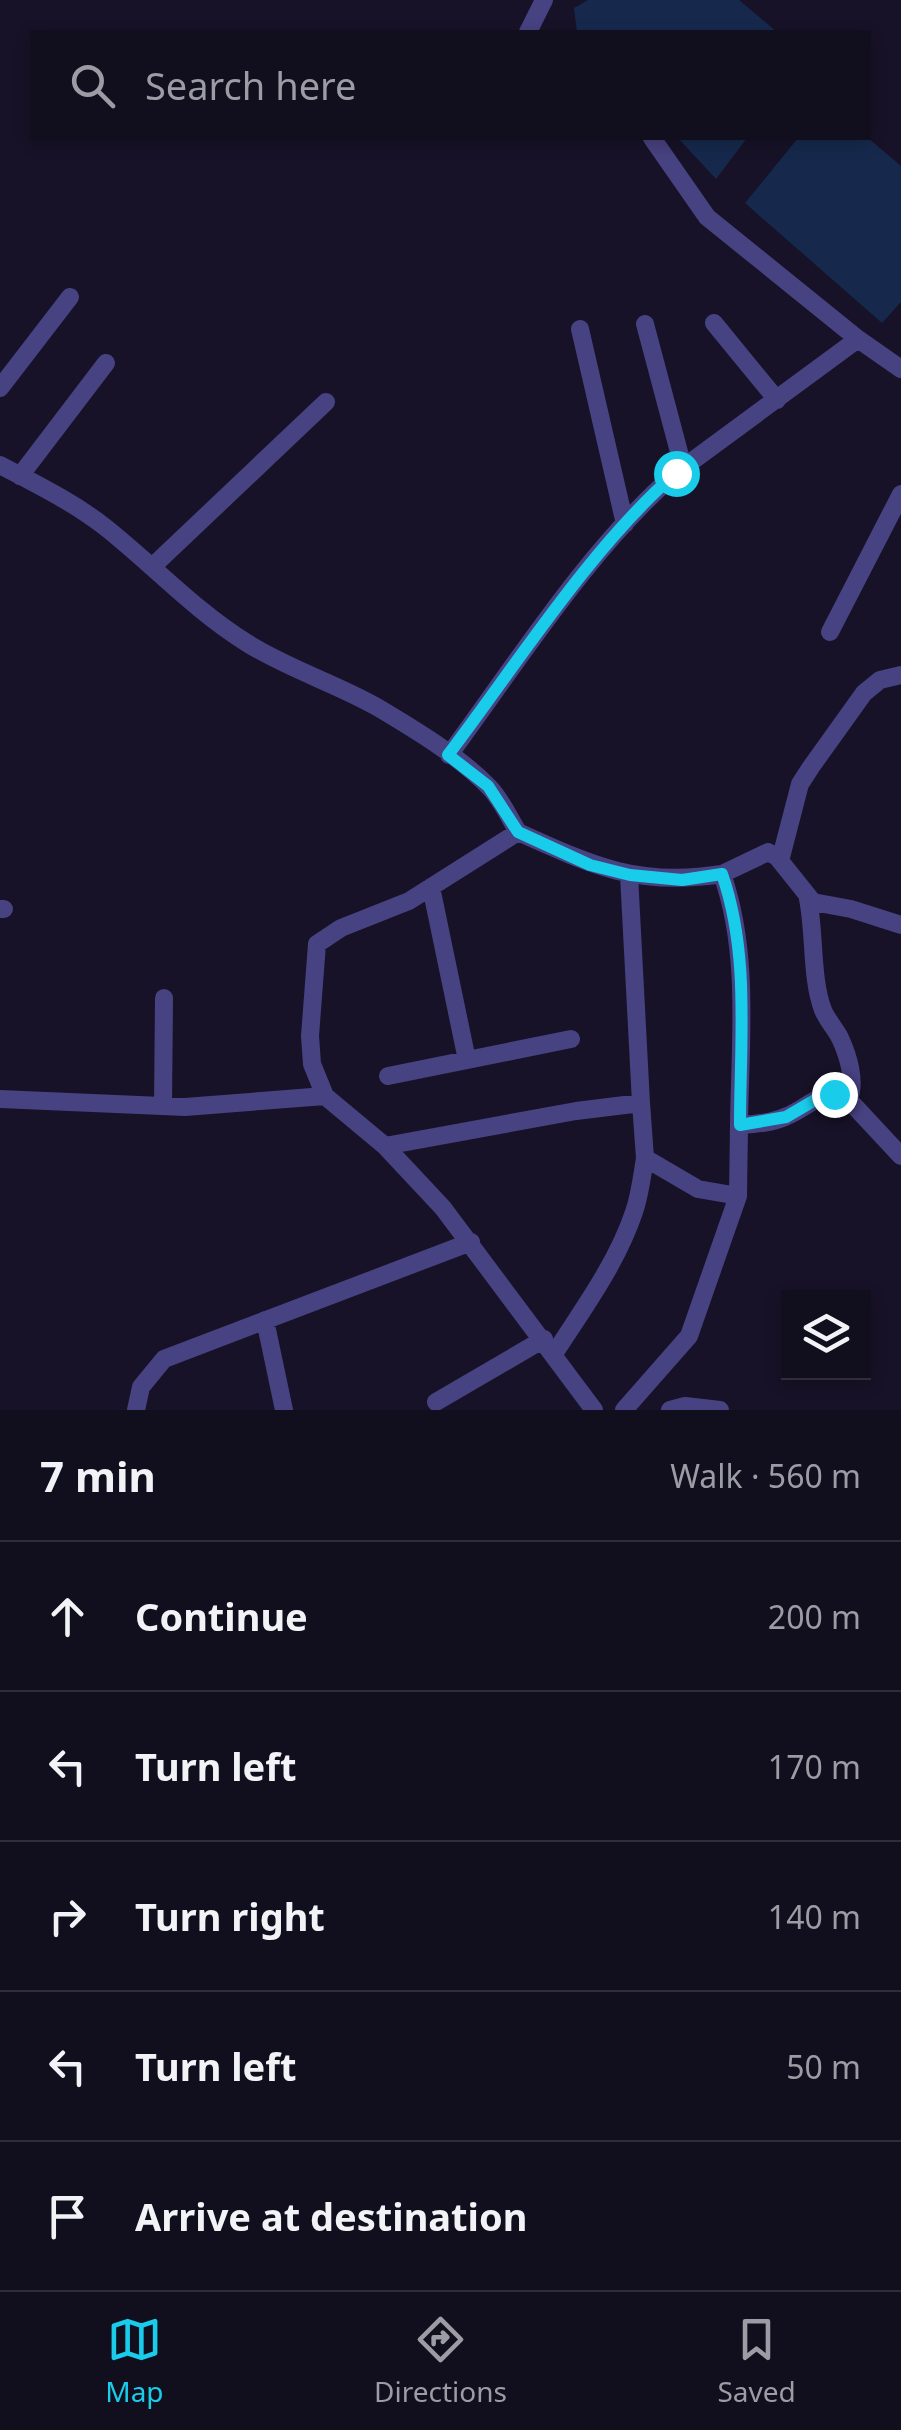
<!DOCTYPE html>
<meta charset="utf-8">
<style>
:root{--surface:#110e1d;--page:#1e1c2a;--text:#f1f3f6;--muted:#9c9ca4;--line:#302e3b;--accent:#19ccea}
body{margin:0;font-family:"Noto Sans",sans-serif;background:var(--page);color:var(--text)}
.controls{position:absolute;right:30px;bottom:30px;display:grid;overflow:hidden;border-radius:0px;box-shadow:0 5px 15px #0003}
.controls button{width:90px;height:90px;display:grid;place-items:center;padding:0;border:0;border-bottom:2px solid var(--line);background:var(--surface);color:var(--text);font:50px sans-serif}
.stop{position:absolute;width:30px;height:30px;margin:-22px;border:8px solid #19ccea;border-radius:50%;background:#fff}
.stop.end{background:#19ccea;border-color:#fff;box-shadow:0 2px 10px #0008}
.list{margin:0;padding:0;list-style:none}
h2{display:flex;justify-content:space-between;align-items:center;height:130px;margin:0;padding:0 40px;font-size:42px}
h2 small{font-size:32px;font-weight:400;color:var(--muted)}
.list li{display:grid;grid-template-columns:65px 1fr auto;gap:30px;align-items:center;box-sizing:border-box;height:150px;padding:0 40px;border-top:2px solid var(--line)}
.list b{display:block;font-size:38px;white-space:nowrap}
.list em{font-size:32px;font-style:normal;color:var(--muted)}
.icon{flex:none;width:55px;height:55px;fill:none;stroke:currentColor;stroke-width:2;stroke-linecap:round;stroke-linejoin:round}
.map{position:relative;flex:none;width:901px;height:1410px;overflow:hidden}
.search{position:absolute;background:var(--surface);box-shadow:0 5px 15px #0003;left:30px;right:30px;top:30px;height:110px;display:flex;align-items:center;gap:25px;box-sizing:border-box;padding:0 35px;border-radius:0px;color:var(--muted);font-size:38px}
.sheet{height:880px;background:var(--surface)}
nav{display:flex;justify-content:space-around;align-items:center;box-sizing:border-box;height:140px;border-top:2px solid var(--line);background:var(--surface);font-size:28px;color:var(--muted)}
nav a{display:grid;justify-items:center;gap:5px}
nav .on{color:var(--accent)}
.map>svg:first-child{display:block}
.water{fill:#16294d}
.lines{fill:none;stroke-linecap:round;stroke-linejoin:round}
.minor{stroke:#474281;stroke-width:18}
.route{stroke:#19ccea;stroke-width:12}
</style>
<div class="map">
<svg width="901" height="1410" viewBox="0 0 901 1410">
<rect width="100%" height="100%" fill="#171227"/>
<path class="water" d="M 588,0 L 739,0 L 777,32 L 577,32 L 574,8 Z
M 678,138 L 747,138 L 716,179 Z
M 868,138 L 901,166 L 901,302 L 882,323 L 745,203 L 798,138 Z"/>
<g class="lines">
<path class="minor" d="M 528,32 L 544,0
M 652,138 L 707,217 L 858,339
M 714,323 L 777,400
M 645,324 L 683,467
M 580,329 L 625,524
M 0,388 L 70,297
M 0,465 C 36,484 73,502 105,527 C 153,565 194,610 247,643 C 288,669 335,683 377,707 C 414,729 459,756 489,787 C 501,799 509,817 518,832 L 409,901 L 341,928 L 317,944 L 310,1036 L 312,1064 L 325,1096 L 385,1146 L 443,1208 L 594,1410
M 20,476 L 106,363
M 152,567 L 326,402
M 830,632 L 901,494
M 449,755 C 517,663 589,548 676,473 L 858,339 L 901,369
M 518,832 C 593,866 638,887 722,874 C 750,954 740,1041 739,1125
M 780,861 L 800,784 L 811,767 L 864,693 L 880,680 L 901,675
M 722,874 L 768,852 L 777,857 L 813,902 L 851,909 L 901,925
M 629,875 L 641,1103
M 431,887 L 467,1060
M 808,899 C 815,934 811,979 823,1010 C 827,1020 835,1028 840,1038 C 848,1055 856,1081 849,1099
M 0,909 L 4,909
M 388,1076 L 571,1039
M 0,1099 L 185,1107 L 325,1096
M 163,1106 L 164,998
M 385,1146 L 576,1111 L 641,1103 L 645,1158 L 698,1189 L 738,1196 L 739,1125 C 756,1124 772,1123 787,1116 C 807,1108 823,1088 846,1097 L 901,1156
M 265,1320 L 284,1410
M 554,1354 C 583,1309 617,1263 634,1212 C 640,1195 642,1176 645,1158
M 436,1402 L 544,1339
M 136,1410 L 141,1387 L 164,1359 L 471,1242
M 624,1410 L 689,1336 L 738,1196
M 670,1410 L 685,1406 L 720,1410"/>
</g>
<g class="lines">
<path class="route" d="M 676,473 C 591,547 517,664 448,755 L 488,786 L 518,832 L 590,865 L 630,875 L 682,880 L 722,874 C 750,954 740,1041 740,1125 L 786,1117 L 815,1100 L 834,1094"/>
</g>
</svg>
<div class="controls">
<button><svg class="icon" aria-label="layers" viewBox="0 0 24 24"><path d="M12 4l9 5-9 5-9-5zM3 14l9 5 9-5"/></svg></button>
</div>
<div class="stop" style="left:676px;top:473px"></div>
<div class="stop end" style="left:834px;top:1094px"></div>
<div class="search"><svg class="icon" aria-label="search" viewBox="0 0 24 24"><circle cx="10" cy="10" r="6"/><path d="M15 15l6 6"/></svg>Search here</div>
</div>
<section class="sheet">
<h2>7 min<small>Walk · 560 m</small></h2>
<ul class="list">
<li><svg class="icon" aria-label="ahead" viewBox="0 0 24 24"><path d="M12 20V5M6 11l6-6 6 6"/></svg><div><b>Continue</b></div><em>200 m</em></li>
<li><svg class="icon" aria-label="left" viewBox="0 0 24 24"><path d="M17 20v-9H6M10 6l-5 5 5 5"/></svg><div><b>Turn left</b></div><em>170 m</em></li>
<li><svg class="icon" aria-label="right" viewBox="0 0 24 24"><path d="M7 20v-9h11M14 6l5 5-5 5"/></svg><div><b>Turn right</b></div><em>140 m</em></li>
<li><svg class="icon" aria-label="left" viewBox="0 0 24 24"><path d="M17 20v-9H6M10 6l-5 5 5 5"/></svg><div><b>Turn left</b></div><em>50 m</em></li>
<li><svg class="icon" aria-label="arrive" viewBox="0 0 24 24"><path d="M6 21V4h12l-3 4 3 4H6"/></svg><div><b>Arrive at destination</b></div></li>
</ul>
</section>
<nav>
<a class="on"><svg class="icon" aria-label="map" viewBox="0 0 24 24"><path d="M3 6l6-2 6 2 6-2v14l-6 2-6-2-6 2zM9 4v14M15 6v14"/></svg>Map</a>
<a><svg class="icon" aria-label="directions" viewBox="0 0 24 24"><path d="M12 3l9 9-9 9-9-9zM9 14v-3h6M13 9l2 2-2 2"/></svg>Directions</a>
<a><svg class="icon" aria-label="saved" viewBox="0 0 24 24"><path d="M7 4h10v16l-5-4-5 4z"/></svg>Saved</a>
</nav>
